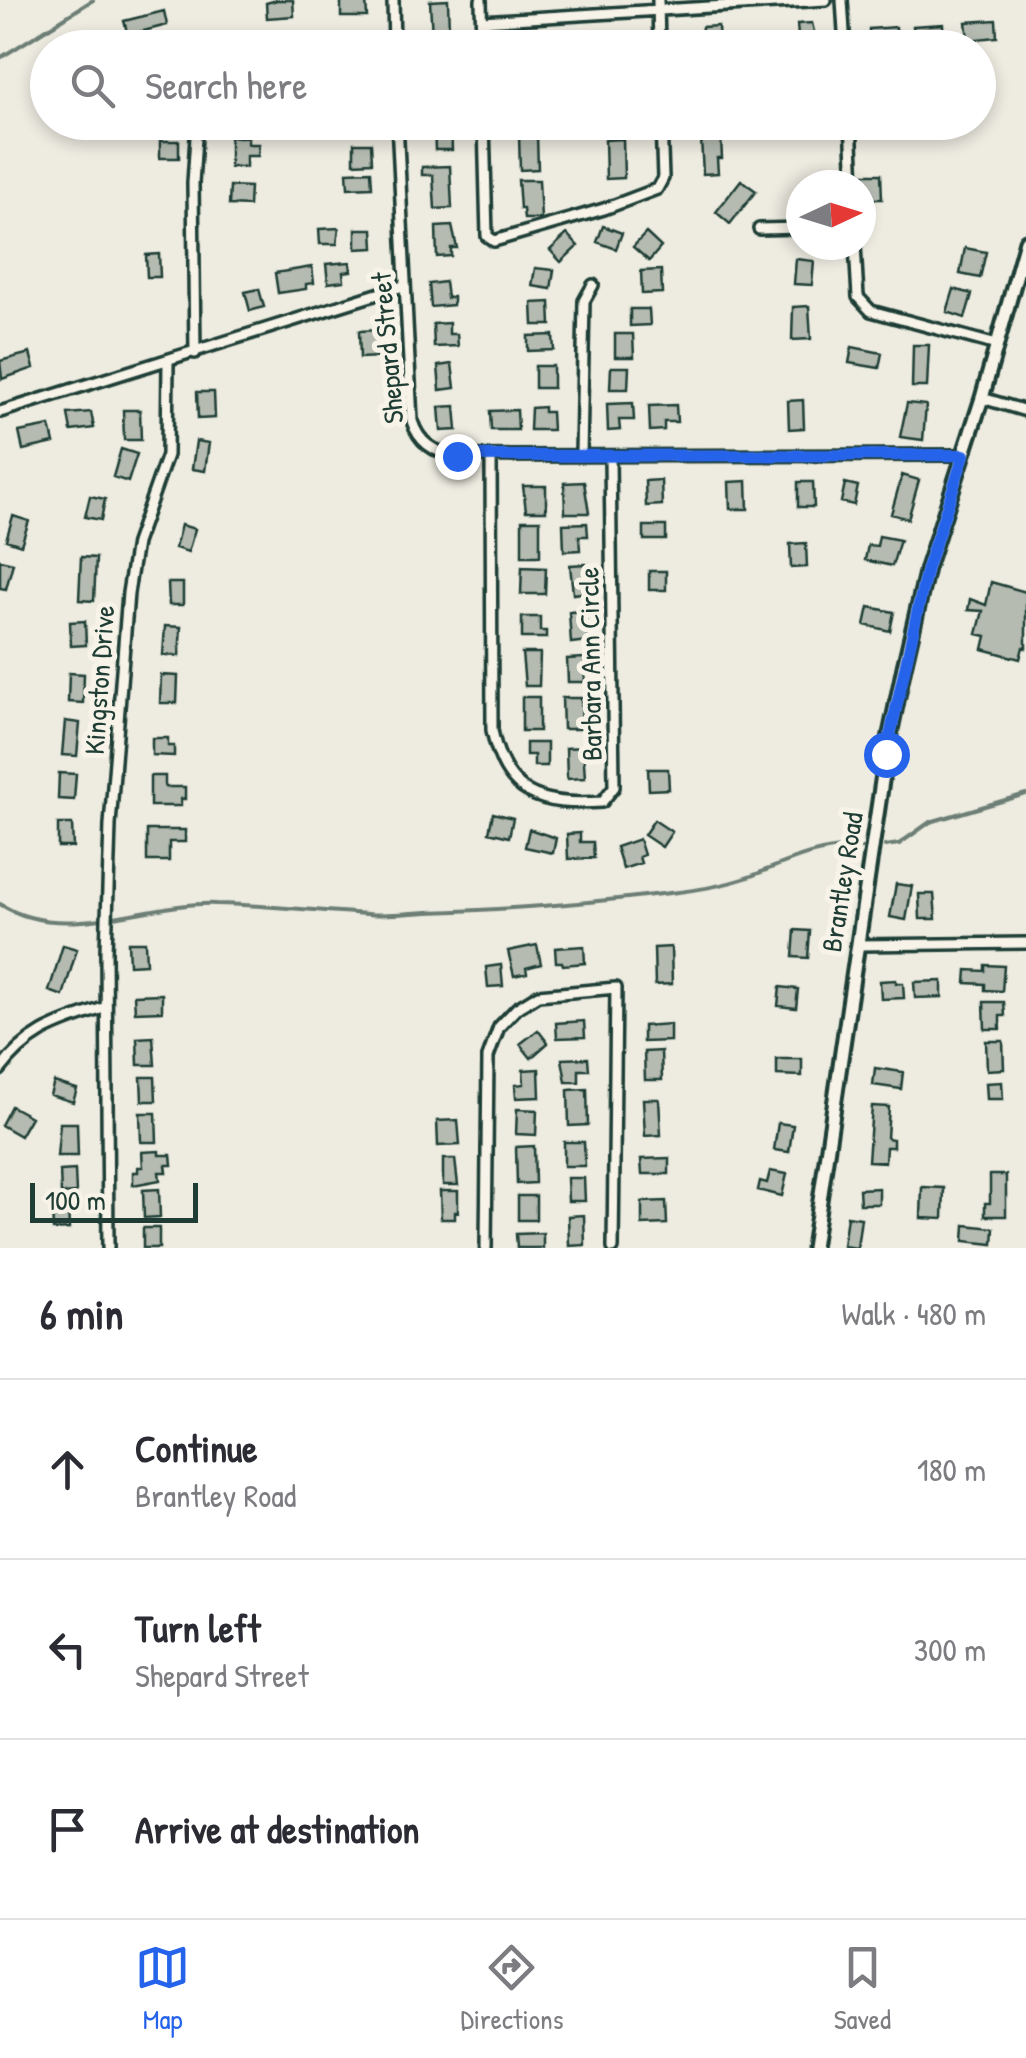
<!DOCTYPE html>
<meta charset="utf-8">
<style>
:root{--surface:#fff;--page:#f2f2f3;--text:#2b2b33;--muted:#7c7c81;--line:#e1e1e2;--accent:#2563eb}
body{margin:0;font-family:"Patrick Hand",sans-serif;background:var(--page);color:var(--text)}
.compass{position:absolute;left:786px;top:170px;width:90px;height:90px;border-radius:50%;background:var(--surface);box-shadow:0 5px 15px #0003;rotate:86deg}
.scale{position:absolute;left:30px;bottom:25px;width:168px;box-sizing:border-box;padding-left:10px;border:5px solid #1f3d34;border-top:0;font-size:28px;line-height:35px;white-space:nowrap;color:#1f3d34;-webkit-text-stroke:8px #f7f3e8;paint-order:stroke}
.stop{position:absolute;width:30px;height:30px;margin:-22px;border:8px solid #2563eb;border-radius:50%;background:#fff}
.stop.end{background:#2563eb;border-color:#fff;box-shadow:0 2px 10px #0008}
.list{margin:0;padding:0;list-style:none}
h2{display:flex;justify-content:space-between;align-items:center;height:130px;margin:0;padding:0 40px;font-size:42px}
h2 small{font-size:32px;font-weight:400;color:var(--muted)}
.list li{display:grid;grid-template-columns:65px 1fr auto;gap:30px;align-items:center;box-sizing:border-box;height:180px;padding:0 40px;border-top:2px solid var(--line)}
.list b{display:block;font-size:38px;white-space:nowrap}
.list p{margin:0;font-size:32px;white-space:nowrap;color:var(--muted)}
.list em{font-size:32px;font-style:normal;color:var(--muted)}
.icon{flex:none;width:55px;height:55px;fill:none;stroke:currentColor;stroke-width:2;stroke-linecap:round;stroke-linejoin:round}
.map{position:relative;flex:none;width:1026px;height:1248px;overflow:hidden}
.search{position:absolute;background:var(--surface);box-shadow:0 5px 15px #0003;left:30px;right:30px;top:30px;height:110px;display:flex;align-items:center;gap:25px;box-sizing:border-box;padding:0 35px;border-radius:55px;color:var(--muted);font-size:38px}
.sheet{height:670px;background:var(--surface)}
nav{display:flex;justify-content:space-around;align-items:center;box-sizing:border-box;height:140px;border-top:2px solid var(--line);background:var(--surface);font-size:28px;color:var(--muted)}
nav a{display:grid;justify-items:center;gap:5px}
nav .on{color:var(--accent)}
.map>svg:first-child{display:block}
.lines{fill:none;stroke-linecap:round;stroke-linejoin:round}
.stream{stroke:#6c7e74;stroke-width:4}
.building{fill:#b5bbb0;stroke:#1f3d34;stroke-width:2.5}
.minor-casing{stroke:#1f3d34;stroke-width:16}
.tertiary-casing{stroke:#1f3d34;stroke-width:19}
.minor{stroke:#f7f3e8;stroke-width:9}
.tertiary{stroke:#f7f3e8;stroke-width:11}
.route{stroke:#2563eb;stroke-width:12}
.labels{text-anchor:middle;stroke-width:10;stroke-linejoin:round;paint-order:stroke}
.street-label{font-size:28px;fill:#1f3d34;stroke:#f7f3e8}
</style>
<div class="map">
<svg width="1026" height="1248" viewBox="0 0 1026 1248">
<rect width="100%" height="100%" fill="#eeece1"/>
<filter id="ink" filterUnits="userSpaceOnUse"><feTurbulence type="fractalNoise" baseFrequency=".01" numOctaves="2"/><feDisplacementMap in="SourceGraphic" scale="20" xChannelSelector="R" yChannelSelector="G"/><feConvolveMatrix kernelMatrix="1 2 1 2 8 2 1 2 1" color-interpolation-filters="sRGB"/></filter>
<g filter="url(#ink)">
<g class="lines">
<path class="stream" d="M 0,58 L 93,0
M 885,846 L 899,844 L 930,822 L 1026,794
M 0,904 C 63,945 148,901 216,904 C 266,905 317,911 367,914 C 386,916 408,913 427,912 C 509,910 590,903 670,893 C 699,890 733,884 759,873 C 791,860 827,844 862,848"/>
</g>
<path class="building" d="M 277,0 L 293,0 L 294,16 L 267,18 L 266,3 Z
M 341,0 L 366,0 L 367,17 L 341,17 Z
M 448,0 L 449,30 L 444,30 L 444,36 L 432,37 L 430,1 Z
M 164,11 L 167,25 L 128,35 L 124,21 Z
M 996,20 L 997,37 L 968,40 L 966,22 Z
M 812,23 L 818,48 L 799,48 L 797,24 Z
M 943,24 L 944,43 L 914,45 L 913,26 Z
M 718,26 L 719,48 L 699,48 L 702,27 Z
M 896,27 L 897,44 L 869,46 L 869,29 Z
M 434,122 L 451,122 L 452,150 L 435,150 Z
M 519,135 L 537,135 L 538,169 L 520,170 Z
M 230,137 L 248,137 L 248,144 L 259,144 L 258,156 L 246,156 L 246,167 L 230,167 Z
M 721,138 L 722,158 L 717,158 L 718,173 L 703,174 L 701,139 Z
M 623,139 L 624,178 L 606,179 L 605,140 Z
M 160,141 L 179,141 L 179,158 L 160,158 Z
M 354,143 L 371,143 L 372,162 L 354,163 Z
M 450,166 L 452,208 L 435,209 L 433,175 L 422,175 L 422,167 Z
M 371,171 L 372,187 L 348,188 L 347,172 Z
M 864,174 L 881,174 L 882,199 L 864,199 Z
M 518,180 L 539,180 L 541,219 L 524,219 L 523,209 L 520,209 Z
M 741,180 L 756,191 L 730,224 L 716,212 Z
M 230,186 L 250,187 L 249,206 L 229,205 Z
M 452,226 L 457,248 L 451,248 L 451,256 L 437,257 L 436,227 Z
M 603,226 L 622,233 L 616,249 L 597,242 Z
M 339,228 L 337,244 L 320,244 L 319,229 Z
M 356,229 L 373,229 L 374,248 L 356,249 Z
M 646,233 L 661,247 L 649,261 L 633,247 Z
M 567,234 L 578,246 L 561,262 L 550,250 Z
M 965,248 L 986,252 L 980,278 L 960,274 Z
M 159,254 L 160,277 L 147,277 L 146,255 Z
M 796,259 L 814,261 L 812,285 L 794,284 Z
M 350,262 L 351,271 L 343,272 L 344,281 L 328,283 L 326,264 Z
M 312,267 L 314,283 L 306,284 L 306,289 L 278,293 L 275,273 Z
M 535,268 L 554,270 L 551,289 L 532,286 Z
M 661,270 L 662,293 L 642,294 L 641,271 Z
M 445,282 L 447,298 L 453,297 L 453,305 L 431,307 L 429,284 Z
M 259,289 L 264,307 L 250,311 L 245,292 Z
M 954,289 L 972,294 L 965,318 L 947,312 Z
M 550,302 L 551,325 L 533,325 L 532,303 Z
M 809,306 L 811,339 L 792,340 L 793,307 Z
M 630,309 L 649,309 L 650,325 L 630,326 Z
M 449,323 L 449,334 L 457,334 L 458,346 L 434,347 L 433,324 Z
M 380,330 L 380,357 L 360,358 L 359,331 Z
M 615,334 L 633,334 L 634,357 L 615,357 Z
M 553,335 L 554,350 L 528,351 L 528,336 Z
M 913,345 L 929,345 L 927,387 L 912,387 Z
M 852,347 L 882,353 L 879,368 L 849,363 Z
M 30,353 L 34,368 L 2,379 L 0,361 Z
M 452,364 L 455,388 L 440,390 L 438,366 Z
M 535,366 L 553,366 L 553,388 L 535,388 Z
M 611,367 L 629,367 L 628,389 L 610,389 Z
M 197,392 L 214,392 L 215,418 L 198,419 Z
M 803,400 L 804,428 L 789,429 L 788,401 Z
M 633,403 L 634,420 L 619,420 L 620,430 L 608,431 L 607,404 Z
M 907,403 L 926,405 L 923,440 L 900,437 Z
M 676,405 L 677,422 L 664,422 L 664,430 L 650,431 L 649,406 Z
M 455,406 L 457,430 L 441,431 L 439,407 Z
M 544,407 L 544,412 L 551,412 L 552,430 L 530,430 L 531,408 Z
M 123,410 L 140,410 L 141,440 L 124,440 Z
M 517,410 L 518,430 L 491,430 L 490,411 Z
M 91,412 L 94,428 L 71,431 L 68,414 Z
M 50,426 L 54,443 L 23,450 L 19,432 Z
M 196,441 L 209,443 L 205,471 L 192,469 Z
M 121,449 L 137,454 L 128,482 L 113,477 Z
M 902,475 L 919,480 L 908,519 L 891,514 Z
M 661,480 L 662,505 L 646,506 L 645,481 Z
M 747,481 L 748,509 L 730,509 L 729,482 Z
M 584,482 L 589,513 L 565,513 L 564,483 Z
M 798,482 L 813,482 L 814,507 L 798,507 Z
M 845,483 L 858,486 L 854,505 L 841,502 Z
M 523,486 L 546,486 L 546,511 L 526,511 Z
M 90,496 L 105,499 L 101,520 L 85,517 Z
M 13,516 L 29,521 L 21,545 L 6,540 Z
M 522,520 L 540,520 L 540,556 L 522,556 Z
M 587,523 L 588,536 L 579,536 L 580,550 L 564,551 L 563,524 Z
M 181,525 L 195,529 L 188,552 L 175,548 Z
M 644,526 L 666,526 L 666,540 L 644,540 Z
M 879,536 L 900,540 L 892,566 L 865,560 L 868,545 L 877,546 Z
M 806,543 L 807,567 L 791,568 L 790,544 Z
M 81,557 L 96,558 L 94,601 L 79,600 Z
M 0,560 L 13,563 L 6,589 L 0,588 Z
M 586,564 L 589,592 L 573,594 L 570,565 Z
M 522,567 L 546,568 L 545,594 L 521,594 Z
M 649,571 L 666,571 L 666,590 L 649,590 Z
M 991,582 L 1026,592 L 1026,648 L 1023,647 L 1020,659 L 983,649 L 986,636 L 977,634 L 983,611 L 968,610 L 970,599 L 986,605 Z
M 168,583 L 183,583 L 183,605 L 169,605 Z
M 869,607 L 894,612 L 890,631 L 865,625 Z
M 585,611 L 588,641 L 571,643 L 569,612 Z
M 522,617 L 540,617 L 540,631 L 546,631 L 546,638 L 522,638 Z
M 85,621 L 86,645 L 71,646 L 70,622 Z
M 165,626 L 181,627 L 179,656 L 163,655 Z
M 522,653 L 540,653 L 539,686 L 525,686 Z
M 584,658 L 585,682 L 568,682 L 567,659 Z
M 69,673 L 84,674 L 83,703 L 68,702 Z
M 161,675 L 178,676 L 177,703 L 160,703 Z
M 522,697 L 539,697 L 539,731 L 522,731 Z
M 562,698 L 581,698 L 582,729 L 563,729 Z
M 65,721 L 80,723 L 77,756 L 62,755 Z
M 152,738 L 168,738 L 168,746 L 174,746 L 174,756 L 152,755 Z
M 526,743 L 547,743 L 547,766 L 534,766 L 534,755 L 526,755 Z
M 583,747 L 585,778 L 567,779 L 566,748 Z
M 648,769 L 668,769 L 669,789 L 649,790 Z
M 59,773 L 76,774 L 74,800 L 58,799 Z
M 150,776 L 165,776 L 165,787 L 185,787 L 185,799 L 181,799 L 181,806 L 150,806 Z
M 493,813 L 513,818 L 509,837 L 489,832 Z
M 654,820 L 672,832 L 662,847 L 644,835 Z
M 58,824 L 72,824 L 73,847 L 58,847 Z
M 529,829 L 556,838 L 553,853 L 525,847 Z
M 147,830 L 185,830 L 185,842 L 169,842 L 169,861 L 147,861 Z
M 580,833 L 580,842 L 593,842 L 594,858 L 568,859 L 567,834 Z
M 639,839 L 644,855 L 639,857 L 641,863 L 623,869 L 616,847 Z
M 896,884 L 912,886 L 906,920 L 890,917 Z
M 919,894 L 934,894 L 936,919 L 920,919 Z
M 795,930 L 810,931 L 808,958 L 793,957 Z
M 128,942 L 145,942 L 146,964 L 129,965 Z
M 63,945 L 77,949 L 63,996 L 49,991 Z
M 537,945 L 541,964 L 526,968 L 527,973 L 514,976 L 508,951 Z
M 584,946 L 585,963 L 563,965 L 562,962 L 556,962 L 555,948 Z
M 671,947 L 672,984 L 655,985 L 654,948 Z
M 501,965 L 503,986 L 488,987 L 486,967 Z
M 985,965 L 1004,966 L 1002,991 L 985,990 L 985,984 L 966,983 L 967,970 L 985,971 Z
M 896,980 L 896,983 L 903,983 L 904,998 L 881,999 L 880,981 Z
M 942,981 L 942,997 L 915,998 L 914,982 Z
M 780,987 L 798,989 L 796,1008 L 778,1006 Z
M 162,994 L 162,1011 L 135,1012 L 134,995 Z
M 984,1002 L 1004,1002 L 1005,1016 L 1000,1016 L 1000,1029 L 985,1029 Z
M 584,1021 L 585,1037 L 557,1038 L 556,1023 Z
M 670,1024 L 670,1041 L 643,1042 L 643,1026 Z
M 538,1030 L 548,1043 L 531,1058 L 520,1044 Z
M 153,1037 L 155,1065 L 138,1065 L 137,1038 Z
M 986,1041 L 1003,1041 L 1004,1069 L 987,1070 Z
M 661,1051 L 662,1080 L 645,1080 L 644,1052 Z
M 588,1058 L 589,1070 L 579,1070 L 579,1082 L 566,1082 L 562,1059 Z
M 777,1059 L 802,1059 L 802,1076 L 777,1075 Z
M 875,1068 L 903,1072 L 901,1089 L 873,1085 Z
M 539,1069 L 540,1097 L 516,1098 L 515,1085 L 524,1084 L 523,1070 Z
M 141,1077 L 155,1077 L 156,1101 L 142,1101 Z
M 54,1082 L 77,1089 L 73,1102 L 50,1095 Z
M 1002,1082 L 1003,1099 L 987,1099 L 986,1083 Z
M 587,1089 L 588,1125 L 569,1126 L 568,1090 Z
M 643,1099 L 659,1099 L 661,1135 L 645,1136 Z
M 11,1106 L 31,1117 L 20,1136 L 1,1125 Z
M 872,1106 L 889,1107 L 887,1138 L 893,1139 L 893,1147 L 886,1147 L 885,1162 L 868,1161 Z
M 517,1109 L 537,1110 L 536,1135 L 516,1134 Z
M 140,1113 L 156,1113 L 157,1142 L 141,1142 Z
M 458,1120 L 460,1145 L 438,1146 L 437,1121 Z
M 60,1123 L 77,1123 L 78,1156 L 57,1156 Z
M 778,1123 L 793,1125 L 789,1152 L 774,1150 Z
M 564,1142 L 584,1142 L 585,1166 L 564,1166 Z
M 534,1146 L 535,1183 L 517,1184 L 516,1147 Z
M 159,1151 L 159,1155 L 171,1155 L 172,1165 L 166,1165 L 167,1172 L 159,1172 L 160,1180 L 133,1185 L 133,1172 L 138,1172 L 138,1167 L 143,1167 L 142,1152 Z
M 669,1158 L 669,1174 L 642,1174 L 641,1159 Z
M 443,1159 L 455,1159 L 458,1185 L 443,1185 Z
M 75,1170 L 76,1193 L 61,1194 L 60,1171 Z
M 770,1171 L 787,1174 L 782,1196 L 758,1190 L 760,1181 L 767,1183 Z
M 990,1175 L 1006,1175 L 1006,1216 L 985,1216 L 985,1203 L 990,1203 Z
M 567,1178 L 584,1178 L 585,1201 L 568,1201 Z
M 922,1187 L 944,1188 L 943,1219 L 921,1218 Z
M 879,1188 L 879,1204 L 860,1204 L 859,1189 Z
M 159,1189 L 160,1217 L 144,1218 L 143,1190 Z
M 440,1191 L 458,1191 L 458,1212 L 455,1212 L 455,1219 L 441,1219 Z
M 518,1196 L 536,1196 L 536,1220 L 518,1220 Z
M 666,1201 L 667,1224 L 642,1225 L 642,1202 Z
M 52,1204 L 68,1204 L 69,1229 L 53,1230 Z
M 584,1215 L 585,1245 L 569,1246 L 568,1216 Z
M 847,1216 L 861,1218 L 857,1248 L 843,1246 Z
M 965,1225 L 994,1228 L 993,1244 L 964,1241 Z
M 143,1228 L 159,1228 L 159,1248 L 143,1248 Z
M 543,1233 L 543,1248 L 517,1248 L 516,1234 Z"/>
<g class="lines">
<g class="minor-casing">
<path id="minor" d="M 393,0 L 394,48
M 481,0 L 482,48
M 658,0 L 659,48
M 842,0 L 845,48
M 482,21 L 826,0
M 397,122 L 412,421 C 419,443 434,453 457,456 L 964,455
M 484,122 L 487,236 L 494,241 L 604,209 L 657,189 L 663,178 L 661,122
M 851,122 L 854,185
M 759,229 L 801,228
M 855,245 L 858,297 L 871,311 L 997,345
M 195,353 L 193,183 L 197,122
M 982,398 L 1026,411
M 0,412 L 403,286
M 581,455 L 584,301 L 593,285
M 491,456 L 492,730 C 505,796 541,806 602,802 L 614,787 L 610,456
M 858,945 L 1026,943
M 0,1070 C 31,1029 60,1023 106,1007
M 108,1248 L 106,952 L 110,825 L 128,593 L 136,543 L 167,455 L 168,362
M 486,1248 L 488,1057 L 499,1027 L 517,1008 L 538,995 L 616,988 L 613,1248"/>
</g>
<g class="tertiary-casing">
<path id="tertiary" d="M 813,1248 L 886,754 L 904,667 L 927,568 L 982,398 L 1026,241"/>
</g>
<use href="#minor" class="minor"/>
<use href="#tertiary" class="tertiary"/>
</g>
</g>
<g class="lines" filter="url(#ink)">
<path class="route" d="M 457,456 L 964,455 L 927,568 L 886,754"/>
</g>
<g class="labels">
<g class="street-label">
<text transform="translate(387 348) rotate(-95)" y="10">Shepard Street</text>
<text transform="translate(590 664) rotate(-91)" y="10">Barbara Ann Circle</text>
<text transform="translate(99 680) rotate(-86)" y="10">Kingston Drive</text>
<text transform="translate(842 882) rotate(-81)" y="10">Brantley Road</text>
</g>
</g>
</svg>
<svg class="compass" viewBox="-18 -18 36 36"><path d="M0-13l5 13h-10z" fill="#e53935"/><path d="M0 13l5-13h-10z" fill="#7c7c81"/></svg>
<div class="scale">100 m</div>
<div class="stop" style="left:886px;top:754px"></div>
<div class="stop end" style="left:457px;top:456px"></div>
<div class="search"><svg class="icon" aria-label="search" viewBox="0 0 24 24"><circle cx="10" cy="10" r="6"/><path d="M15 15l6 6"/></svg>Search here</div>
</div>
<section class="sheet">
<h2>6 min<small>Walk · 480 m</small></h2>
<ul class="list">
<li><svg class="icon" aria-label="ahead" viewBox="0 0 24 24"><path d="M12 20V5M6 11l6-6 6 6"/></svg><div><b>Continue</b><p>Brantley Road</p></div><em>180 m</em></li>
<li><svg class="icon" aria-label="left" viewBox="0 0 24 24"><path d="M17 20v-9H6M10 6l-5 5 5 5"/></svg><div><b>Turn left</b><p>Shepard Street</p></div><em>300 m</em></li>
<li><svg class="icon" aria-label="arrive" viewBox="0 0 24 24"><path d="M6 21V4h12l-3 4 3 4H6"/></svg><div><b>Arrive at destination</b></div></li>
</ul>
</section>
<nav>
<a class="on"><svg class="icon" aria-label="map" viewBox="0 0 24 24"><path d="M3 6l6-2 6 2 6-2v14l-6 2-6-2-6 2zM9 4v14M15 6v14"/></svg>Map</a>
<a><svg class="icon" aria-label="directions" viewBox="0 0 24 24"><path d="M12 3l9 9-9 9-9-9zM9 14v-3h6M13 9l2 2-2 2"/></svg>Directions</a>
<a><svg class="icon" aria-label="saved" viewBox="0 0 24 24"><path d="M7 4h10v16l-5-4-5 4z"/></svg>Saved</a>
</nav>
